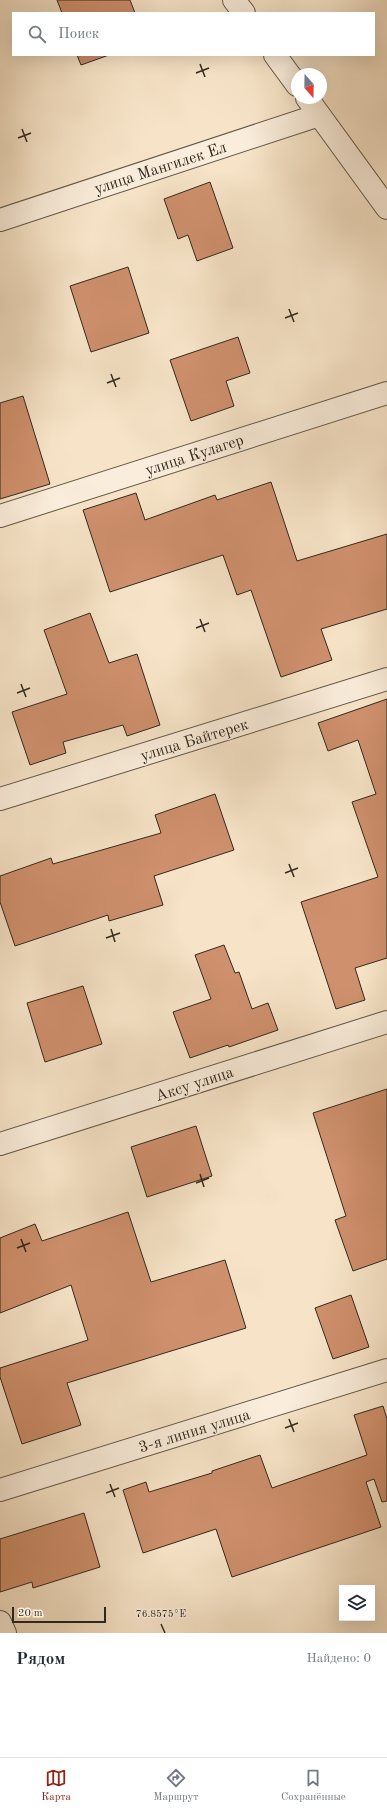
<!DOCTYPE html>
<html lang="ru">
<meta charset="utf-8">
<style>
:root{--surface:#fff;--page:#f6f6f7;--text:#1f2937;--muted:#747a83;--line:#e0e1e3;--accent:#8f2418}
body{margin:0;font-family:"Old Standard TT",serif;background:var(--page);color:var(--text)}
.controls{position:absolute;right:12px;bottom:12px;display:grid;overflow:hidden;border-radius:0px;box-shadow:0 4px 16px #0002}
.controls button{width:36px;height:36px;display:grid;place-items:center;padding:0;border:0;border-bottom:1px solid var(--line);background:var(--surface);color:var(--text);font:20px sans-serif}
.compass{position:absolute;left:291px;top:68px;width:36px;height:36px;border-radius:50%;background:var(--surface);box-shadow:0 4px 16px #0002;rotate:160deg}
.scale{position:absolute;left:12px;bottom:10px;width:94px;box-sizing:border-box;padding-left:4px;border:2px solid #31291e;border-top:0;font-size:11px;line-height:14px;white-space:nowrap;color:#31291e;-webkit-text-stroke:3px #faeddb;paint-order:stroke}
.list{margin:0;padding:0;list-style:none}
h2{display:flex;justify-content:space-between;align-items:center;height:52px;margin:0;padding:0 16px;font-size:17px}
h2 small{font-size:13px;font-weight:400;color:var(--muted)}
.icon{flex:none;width:22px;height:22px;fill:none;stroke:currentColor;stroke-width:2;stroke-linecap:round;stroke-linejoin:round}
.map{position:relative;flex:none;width:387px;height:1633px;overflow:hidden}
.search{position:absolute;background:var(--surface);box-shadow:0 4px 16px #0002;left:12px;right:12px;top:12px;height:44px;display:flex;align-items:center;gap:10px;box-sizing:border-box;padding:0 14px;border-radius:0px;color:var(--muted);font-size:15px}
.sheet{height:124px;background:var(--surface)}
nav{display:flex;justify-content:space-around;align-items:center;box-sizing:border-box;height:56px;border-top:1px solid var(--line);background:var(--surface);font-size:11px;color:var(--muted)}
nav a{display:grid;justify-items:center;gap:2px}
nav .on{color:var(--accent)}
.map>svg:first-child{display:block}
.building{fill:#cf906d;stroke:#31291e}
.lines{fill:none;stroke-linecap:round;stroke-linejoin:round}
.street-casing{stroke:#625848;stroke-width:24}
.street{stroke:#faeddb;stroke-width:22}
.ticks{fill:none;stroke:#31291e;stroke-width:1.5}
.labels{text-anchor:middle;stroke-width:3;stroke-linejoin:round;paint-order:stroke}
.street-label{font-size:16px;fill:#31291e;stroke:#faeddb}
.ticks-label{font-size:10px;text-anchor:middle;fill:#31291e;stroke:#faeddb;stroke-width:3;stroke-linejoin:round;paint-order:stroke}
</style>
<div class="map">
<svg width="387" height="1633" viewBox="0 0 387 1633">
<rect width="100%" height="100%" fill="#f7e4c8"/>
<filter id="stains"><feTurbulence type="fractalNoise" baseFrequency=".005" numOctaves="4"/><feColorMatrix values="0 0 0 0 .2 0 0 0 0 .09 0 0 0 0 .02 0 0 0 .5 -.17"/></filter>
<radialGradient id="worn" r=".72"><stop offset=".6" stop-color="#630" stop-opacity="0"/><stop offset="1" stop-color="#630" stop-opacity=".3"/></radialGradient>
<path class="building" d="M 57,0 L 130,0 L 135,13 L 62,13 Z
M 77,55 L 109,55 L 81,65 Z
M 210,182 L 233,248 L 197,261 L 188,235 L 178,239 L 164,199 Z
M 128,267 L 149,333 L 91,352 L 70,286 Z
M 238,337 L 250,373 L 226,381 L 234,406 L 191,421 L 170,360 Z
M 23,396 L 50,484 L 0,499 L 0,403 Z
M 271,482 L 297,561 L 387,534 L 387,609 L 321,629 L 332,660 L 281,677 L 251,590 L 237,595 L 223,555 L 110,592 L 83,510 L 136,493 L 145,520 L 215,495 L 217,500 Z
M 90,613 L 109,663 L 137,654 L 160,725 L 127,736 L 123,725 L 63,742 L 66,753 L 30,765 L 12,712 L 67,694 L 44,630 Z
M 387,699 L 387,958 L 355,968 L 365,1000 L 336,1009 L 301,902 L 378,877 L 352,802 L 376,794 L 358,740 L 328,751 L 318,723 Z
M 215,794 L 234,850 L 154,876 L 163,905 L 109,921 L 108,915 L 15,946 L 0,902 L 0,876 L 51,858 L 53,864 L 161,833 L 155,815 Z
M 224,945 L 235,973 L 239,972 L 252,1009 L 268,1003 L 278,1030 L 229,1047 L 228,1045 L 190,1058 L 173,1012 L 211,999 L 195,955 Z
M 83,986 L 102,1044 L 45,1062 L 27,1003 Z
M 387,1089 L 387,1259 L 353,1271 L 335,1220 L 346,1216 L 313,1113 Z
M 196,1126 L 212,1176 L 147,1197 L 131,1147 Z
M 128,1212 L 151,1282 L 225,1260 L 246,1328 L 67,1383 L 81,1425 L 22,1444 L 0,1377 L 0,1368 L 88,1340 L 71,1285 L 0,1313 L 0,1238 L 35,1224 L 42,1241 Z
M 351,1295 L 369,1347 L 333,1359 L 315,1308 Z
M 383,1406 L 387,1419 L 387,1501 L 382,1502 L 374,1479 L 366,1482 L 381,1527 L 232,1577 L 216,1529 L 143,1553 L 123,1490 L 146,1482 L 149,1492 L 212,1473 L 212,1471 L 260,1455 L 272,1488 L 367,1455 L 354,1415 Z
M 84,1513 L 100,1567 L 33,1588 L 32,1582 L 0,1592 L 0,1539 Z"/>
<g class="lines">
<g class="street-casing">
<path id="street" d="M 234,0 L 244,13
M 275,55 L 297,85
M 307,98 L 387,208
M 0,220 L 319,115
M 0,516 L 387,393
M 0,799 L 387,679
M 0,1144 L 387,1022
M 0,1490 L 387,1370
M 0,1622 L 5,1633"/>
</g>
<use href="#street" class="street"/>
</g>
<path class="ticks" d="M 200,64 L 205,77M 196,73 L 209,68M 22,129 L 27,142M 18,138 L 31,133M 289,309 L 294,322M 285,318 L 298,313M 111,374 L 116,387M 107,383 L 120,378M 200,619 L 205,632M 196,628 L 209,623M 21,684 L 26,697M 17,693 L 30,688M 289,864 L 294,877M 285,873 L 298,868M 111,929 L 115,942M 106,938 L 120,933M 200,1174 L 204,1187M 196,1183 L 209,1178M 21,1239 L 26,1252M 17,1248 L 30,1243M 289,1419 L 294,1432M 285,1428 L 298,1423M 110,1484 L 115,1497M 106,1493 L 119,1488M 161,1624 L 165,1633"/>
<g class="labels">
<g class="street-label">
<text transform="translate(160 167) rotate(-18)" y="6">улица Мангилек Ел</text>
<text transform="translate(194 454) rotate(-18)" y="6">улица Кулагер</text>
<text transform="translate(194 739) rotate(-17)" y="6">улица Байтерек</text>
<text transform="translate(194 1083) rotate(-18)" y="6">Аксу улица</text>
<text transform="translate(194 1430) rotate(-17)" y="6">3-я линия улица</text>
</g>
</g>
<g class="ticks-label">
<text x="161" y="1617">76.8575°E</text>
</g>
<rect width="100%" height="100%" filter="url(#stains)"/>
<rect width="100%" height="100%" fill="url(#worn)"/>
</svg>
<div class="controls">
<button><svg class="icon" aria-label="layers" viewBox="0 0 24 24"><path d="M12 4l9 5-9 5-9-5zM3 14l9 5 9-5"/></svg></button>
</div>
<svg class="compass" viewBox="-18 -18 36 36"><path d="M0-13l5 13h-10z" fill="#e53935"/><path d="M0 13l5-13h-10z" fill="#747a83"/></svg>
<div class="scale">20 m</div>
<div class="search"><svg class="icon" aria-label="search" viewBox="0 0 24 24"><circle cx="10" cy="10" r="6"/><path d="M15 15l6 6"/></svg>Поиск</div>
</div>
<section class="sheet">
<h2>Рядом<small>Найдено: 0</small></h2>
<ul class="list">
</ul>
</section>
<nav>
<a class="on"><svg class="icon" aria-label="map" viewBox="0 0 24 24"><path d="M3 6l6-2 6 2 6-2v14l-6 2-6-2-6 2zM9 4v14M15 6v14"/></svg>Карта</a>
<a><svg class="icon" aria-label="directions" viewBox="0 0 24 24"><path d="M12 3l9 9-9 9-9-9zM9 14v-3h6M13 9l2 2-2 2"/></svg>Маршрут</a>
<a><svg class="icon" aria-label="saved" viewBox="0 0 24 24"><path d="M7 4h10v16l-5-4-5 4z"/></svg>Сохранённые</a>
</nav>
